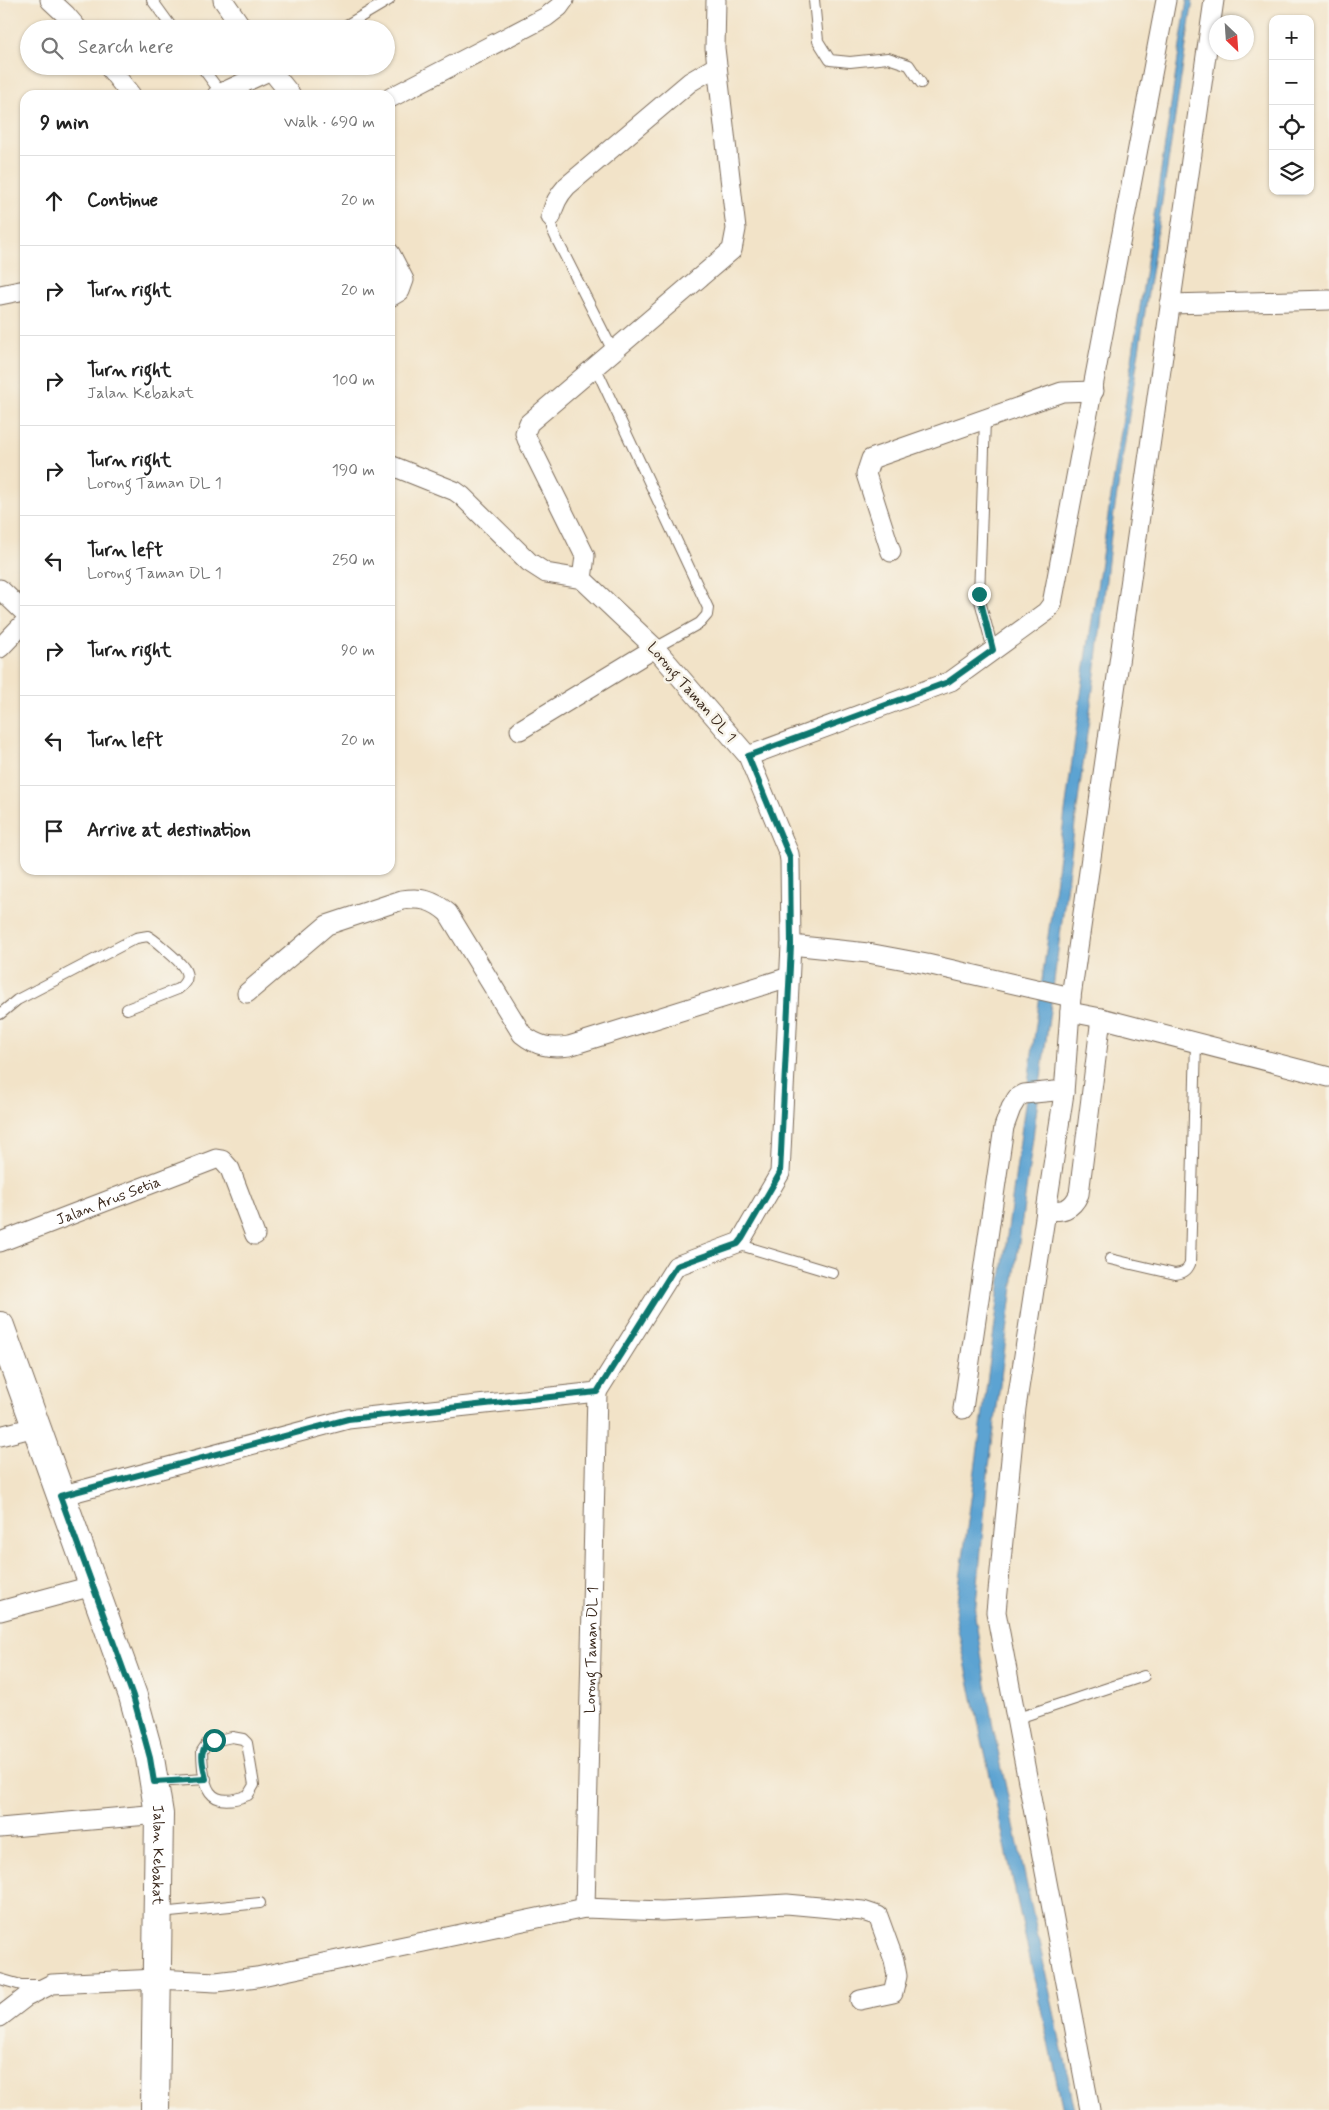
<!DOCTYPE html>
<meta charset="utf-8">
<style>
:root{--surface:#fff;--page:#f6f6f6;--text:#222;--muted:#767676;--line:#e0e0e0}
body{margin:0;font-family:Mynerve,sans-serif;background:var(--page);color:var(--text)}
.controls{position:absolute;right:15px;top:15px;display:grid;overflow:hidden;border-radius:10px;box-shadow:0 1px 4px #0004}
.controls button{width:45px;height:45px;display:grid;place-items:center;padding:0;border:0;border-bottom:1px solid var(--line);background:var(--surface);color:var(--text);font:25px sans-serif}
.compass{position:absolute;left:1209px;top:15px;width:45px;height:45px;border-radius:50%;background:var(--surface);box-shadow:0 1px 4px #0004;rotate:155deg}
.stop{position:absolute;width:15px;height:15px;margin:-11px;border:4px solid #0f766e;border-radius:50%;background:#fff}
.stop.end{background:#0f766e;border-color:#fff;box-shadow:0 1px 5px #0008}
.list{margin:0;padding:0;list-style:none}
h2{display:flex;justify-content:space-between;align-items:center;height:65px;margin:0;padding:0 20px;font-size:21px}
h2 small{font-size:16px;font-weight:400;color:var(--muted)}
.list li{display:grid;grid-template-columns:32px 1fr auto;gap:15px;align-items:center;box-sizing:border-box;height:90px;padding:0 20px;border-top:1px solid var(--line)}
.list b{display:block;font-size:19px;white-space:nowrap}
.list p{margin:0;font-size:16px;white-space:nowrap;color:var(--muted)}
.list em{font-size:16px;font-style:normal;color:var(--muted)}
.icon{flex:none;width:28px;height:28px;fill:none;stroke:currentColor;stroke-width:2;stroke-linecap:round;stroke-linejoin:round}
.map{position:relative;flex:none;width:1329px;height:2110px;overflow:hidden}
.search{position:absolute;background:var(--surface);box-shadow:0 1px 4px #0004;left:20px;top:20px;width:375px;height:55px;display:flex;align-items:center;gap:12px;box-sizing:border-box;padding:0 18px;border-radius:28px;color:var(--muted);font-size:19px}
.panel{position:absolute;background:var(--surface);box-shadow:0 1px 4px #0004;left:20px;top:90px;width:375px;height:785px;border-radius:15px}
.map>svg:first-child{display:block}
.water{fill:#5ca3d2;stroke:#4c6678}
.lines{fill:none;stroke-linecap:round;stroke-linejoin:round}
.lane-casing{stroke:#7b6b5a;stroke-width:12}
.street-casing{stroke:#7b6b5a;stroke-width:21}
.secondary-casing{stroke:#7b6b5a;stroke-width:30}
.lane{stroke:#fff;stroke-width:10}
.street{stroke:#fff;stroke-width:19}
.secondary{stroke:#fff;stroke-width:28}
.route{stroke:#0f766e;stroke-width:6}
.labels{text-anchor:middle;stroke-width:5;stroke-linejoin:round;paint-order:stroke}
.street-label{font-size:15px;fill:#3b2a1e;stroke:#f7f3e8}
</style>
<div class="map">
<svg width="1329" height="2110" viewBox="0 0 1329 2110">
<rect width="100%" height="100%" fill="#f7f3e8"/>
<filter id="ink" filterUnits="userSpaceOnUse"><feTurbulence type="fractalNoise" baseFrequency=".02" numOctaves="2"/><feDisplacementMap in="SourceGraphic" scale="10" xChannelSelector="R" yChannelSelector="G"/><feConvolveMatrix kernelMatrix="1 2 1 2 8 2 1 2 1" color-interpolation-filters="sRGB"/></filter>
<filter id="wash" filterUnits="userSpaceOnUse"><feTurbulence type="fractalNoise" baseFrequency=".0096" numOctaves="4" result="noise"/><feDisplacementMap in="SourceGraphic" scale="20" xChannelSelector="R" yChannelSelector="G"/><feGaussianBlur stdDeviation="1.12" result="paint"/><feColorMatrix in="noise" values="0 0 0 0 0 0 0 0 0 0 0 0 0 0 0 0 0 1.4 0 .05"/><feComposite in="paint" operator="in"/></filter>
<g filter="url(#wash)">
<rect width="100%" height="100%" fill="#f2e3c8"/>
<path class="water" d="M 1187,0 L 1193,0 L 1112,526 L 1097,659 L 988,1474 L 975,1616 L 993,1727 L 1075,2110 L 1063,2110 L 955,1616 L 1085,666 Z"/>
</g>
<g filter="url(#ink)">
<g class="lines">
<g class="lane-casing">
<path id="lane" d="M 152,0 L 173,29
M 814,0 L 818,41 L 830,60 L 850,62 L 888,58 L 909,65 L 921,83
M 340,29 L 389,0
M 201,66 L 221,93
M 551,217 L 552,229 L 557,240 L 613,351
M 595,366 L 708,608 L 707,615 L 700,623 L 655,648
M 985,419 L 979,597 L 993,650
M 0,1014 L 17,1000 L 136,938 L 148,936 C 155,940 161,946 167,951 C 179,962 198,975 178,989 L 127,1009
M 737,1244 L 833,1273
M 1110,1259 L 1175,1274 C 1183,1273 1187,1271 1190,1264 L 1196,1042
M 1015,1719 L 1144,1676
M 232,1737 L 243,1739 L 247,1743 L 254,1785 L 248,1795 C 207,1811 203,1786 202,1751 L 208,1742 Z
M 154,1782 L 206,1779
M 160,1913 L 260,1903
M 0,1979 L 21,1985 L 41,1985"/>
</g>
<g class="street-casing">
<g id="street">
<path d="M 50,0 L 66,15 L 78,29"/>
<path d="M 223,0 L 243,29"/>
<path d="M 108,66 L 131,95"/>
<path d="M 217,95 L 271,70 L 291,95"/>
<path d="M 390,98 L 546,17 L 559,7 L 564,0"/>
<path d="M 551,217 C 554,204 558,196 567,186 L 690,82 L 717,66"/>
<path d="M 390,253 L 404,280 L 400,291 L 390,297"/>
<path d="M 0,295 L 25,290"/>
<path d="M 1170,304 L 1329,300"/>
<path d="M 891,552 L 866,474 L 871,459 L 1062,392 L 1094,391"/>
<path d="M 582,579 L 585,556 L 527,439 L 525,433 L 529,423 L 732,250 L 736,229 L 715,48 L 716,0"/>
<path d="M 0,589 L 25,613"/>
<path d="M 0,648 L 25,622"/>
<path d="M 520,730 L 655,648"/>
<path d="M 748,756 L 951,681 L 1046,612 L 1052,604 L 1166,0"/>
<path d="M 791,945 L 868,953 L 927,964 L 1071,997"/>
<path d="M 247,993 L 327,925 L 402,900 C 421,897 433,900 448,913 L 522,1034 C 537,1046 550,1049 569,1046 L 789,977"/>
<path d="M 1070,1012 L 1101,1018 L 1329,1077"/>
<path d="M 1046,1210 C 1062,1212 1072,1210 1079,1194 L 1101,1018"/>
<path id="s1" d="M 0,1242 L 216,1159 L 222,1160 L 230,1169 L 255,1235"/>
<path d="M 963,1409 L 1004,1127 L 1011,1108 L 1017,1098 L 1024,1094 L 1055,1091 L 1064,1093"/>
<path d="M 0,1436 L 35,1427"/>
<path d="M 60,1496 L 348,1419 L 597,1392 L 676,1266 L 740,1242 L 780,1173 L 791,945 L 790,861 L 789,854 L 748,756 L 655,648 L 582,579 L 546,573 L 529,562 L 462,496 L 455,491 L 390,465"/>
<path d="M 0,1611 L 92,1586"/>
<path d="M 0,1828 L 159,1814"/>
<path id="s2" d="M 585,1908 L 597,1392"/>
<path d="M 0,2017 L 26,1997 L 52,1984 L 157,1979 L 216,1982 L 257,1977 L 585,1908 L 662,1911 L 787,1904 L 863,1911 L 878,1916 L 894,1960 L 897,1976 L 893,1993 L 860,2000"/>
<path d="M 1090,2110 L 996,1612 L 1016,1408 L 1064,1093 L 1071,997 L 1214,0"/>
</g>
</g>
<g class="secondary-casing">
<g id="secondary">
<path id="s3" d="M 0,1326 L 133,1696 L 150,1758 L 159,1814 L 155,2110"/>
</g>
</g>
<use href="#lane" class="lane"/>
<use href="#street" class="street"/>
<use href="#secondary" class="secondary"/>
</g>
</g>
<g class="lines" filter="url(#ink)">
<path class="route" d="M 214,1740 C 196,1747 203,1764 206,1779 L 154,1782 L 150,1758 L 133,1696 L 60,1496 L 348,1419 L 597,1392 L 676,1266 L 738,1244 L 742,1239 L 780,1173 L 791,945 L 790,858 L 748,756 L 948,682 L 993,650 L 979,594"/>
</g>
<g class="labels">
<g class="street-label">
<text transform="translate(692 692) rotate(49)" y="5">Lorong Taman DL 1</text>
<text dy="5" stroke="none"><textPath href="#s1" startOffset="116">Jalan Arus Setia</textPath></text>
<text dy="5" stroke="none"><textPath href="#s2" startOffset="258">Lorong Taman DL 1</textPath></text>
<text dy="5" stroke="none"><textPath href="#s3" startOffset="555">Jalan Kebakat</textPath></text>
</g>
</g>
</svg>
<div class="controls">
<button>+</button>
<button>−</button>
<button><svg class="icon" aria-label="locate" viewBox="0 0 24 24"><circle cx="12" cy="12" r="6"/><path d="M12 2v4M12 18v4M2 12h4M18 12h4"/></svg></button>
<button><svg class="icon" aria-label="layers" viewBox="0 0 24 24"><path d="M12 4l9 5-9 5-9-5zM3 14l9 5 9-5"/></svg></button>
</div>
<svg class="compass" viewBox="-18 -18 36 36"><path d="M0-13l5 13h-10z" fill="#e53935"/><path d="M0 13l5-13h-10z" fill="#767676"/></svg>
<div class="stop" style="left:214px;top:1740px"></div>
<div class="stop end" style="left:979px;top:594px"></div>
<div class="search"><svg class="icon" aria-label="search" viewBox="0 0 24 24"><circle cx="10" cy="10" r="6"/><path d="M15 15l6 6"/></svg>Search here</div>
<section class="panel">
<h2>9 min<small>Walk · 690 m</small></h2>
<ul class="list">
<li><svg class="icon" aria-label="ahead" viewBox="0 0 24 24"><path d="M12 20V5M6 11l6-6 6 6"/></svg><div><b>Continue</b></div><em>20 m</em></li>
<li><svg class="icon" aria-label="right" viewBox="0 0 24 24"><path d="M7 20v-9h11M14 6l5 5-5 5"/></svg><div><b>Turn right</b></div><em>20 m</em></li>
<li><svg class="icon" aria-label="right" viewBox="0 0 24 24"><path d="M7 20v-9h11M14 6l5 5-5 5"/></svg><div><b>Turn right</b><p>Jalan Kebakat</p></div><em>100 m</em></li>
<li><svg class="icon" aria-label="right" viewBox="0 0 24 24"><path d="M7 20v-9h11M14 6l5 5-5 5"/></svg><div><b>Turn right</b><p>Lorong Taman DL 1</p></div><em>190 m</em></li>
<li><svg class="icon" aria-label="left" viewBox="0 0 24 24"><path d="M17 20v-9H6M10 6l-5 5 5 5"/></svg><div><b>Turn left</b><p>Lorong Taman DL 1</p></div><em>250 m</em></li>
<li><svg class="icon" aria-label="right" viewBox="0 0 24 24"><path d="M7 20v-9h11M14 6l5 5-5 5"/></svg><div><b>Turn right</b></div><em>90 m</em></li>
<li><svg class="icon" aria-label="left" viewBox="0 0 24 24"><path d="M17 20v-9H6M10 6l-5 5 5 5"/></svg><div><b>Turn left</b></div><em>20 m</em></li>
<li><svg class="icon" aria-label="arrive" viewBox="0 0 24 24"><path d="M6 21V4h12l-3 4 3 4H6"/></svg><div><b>Arrive at destination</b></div></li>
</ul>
</section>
</div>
